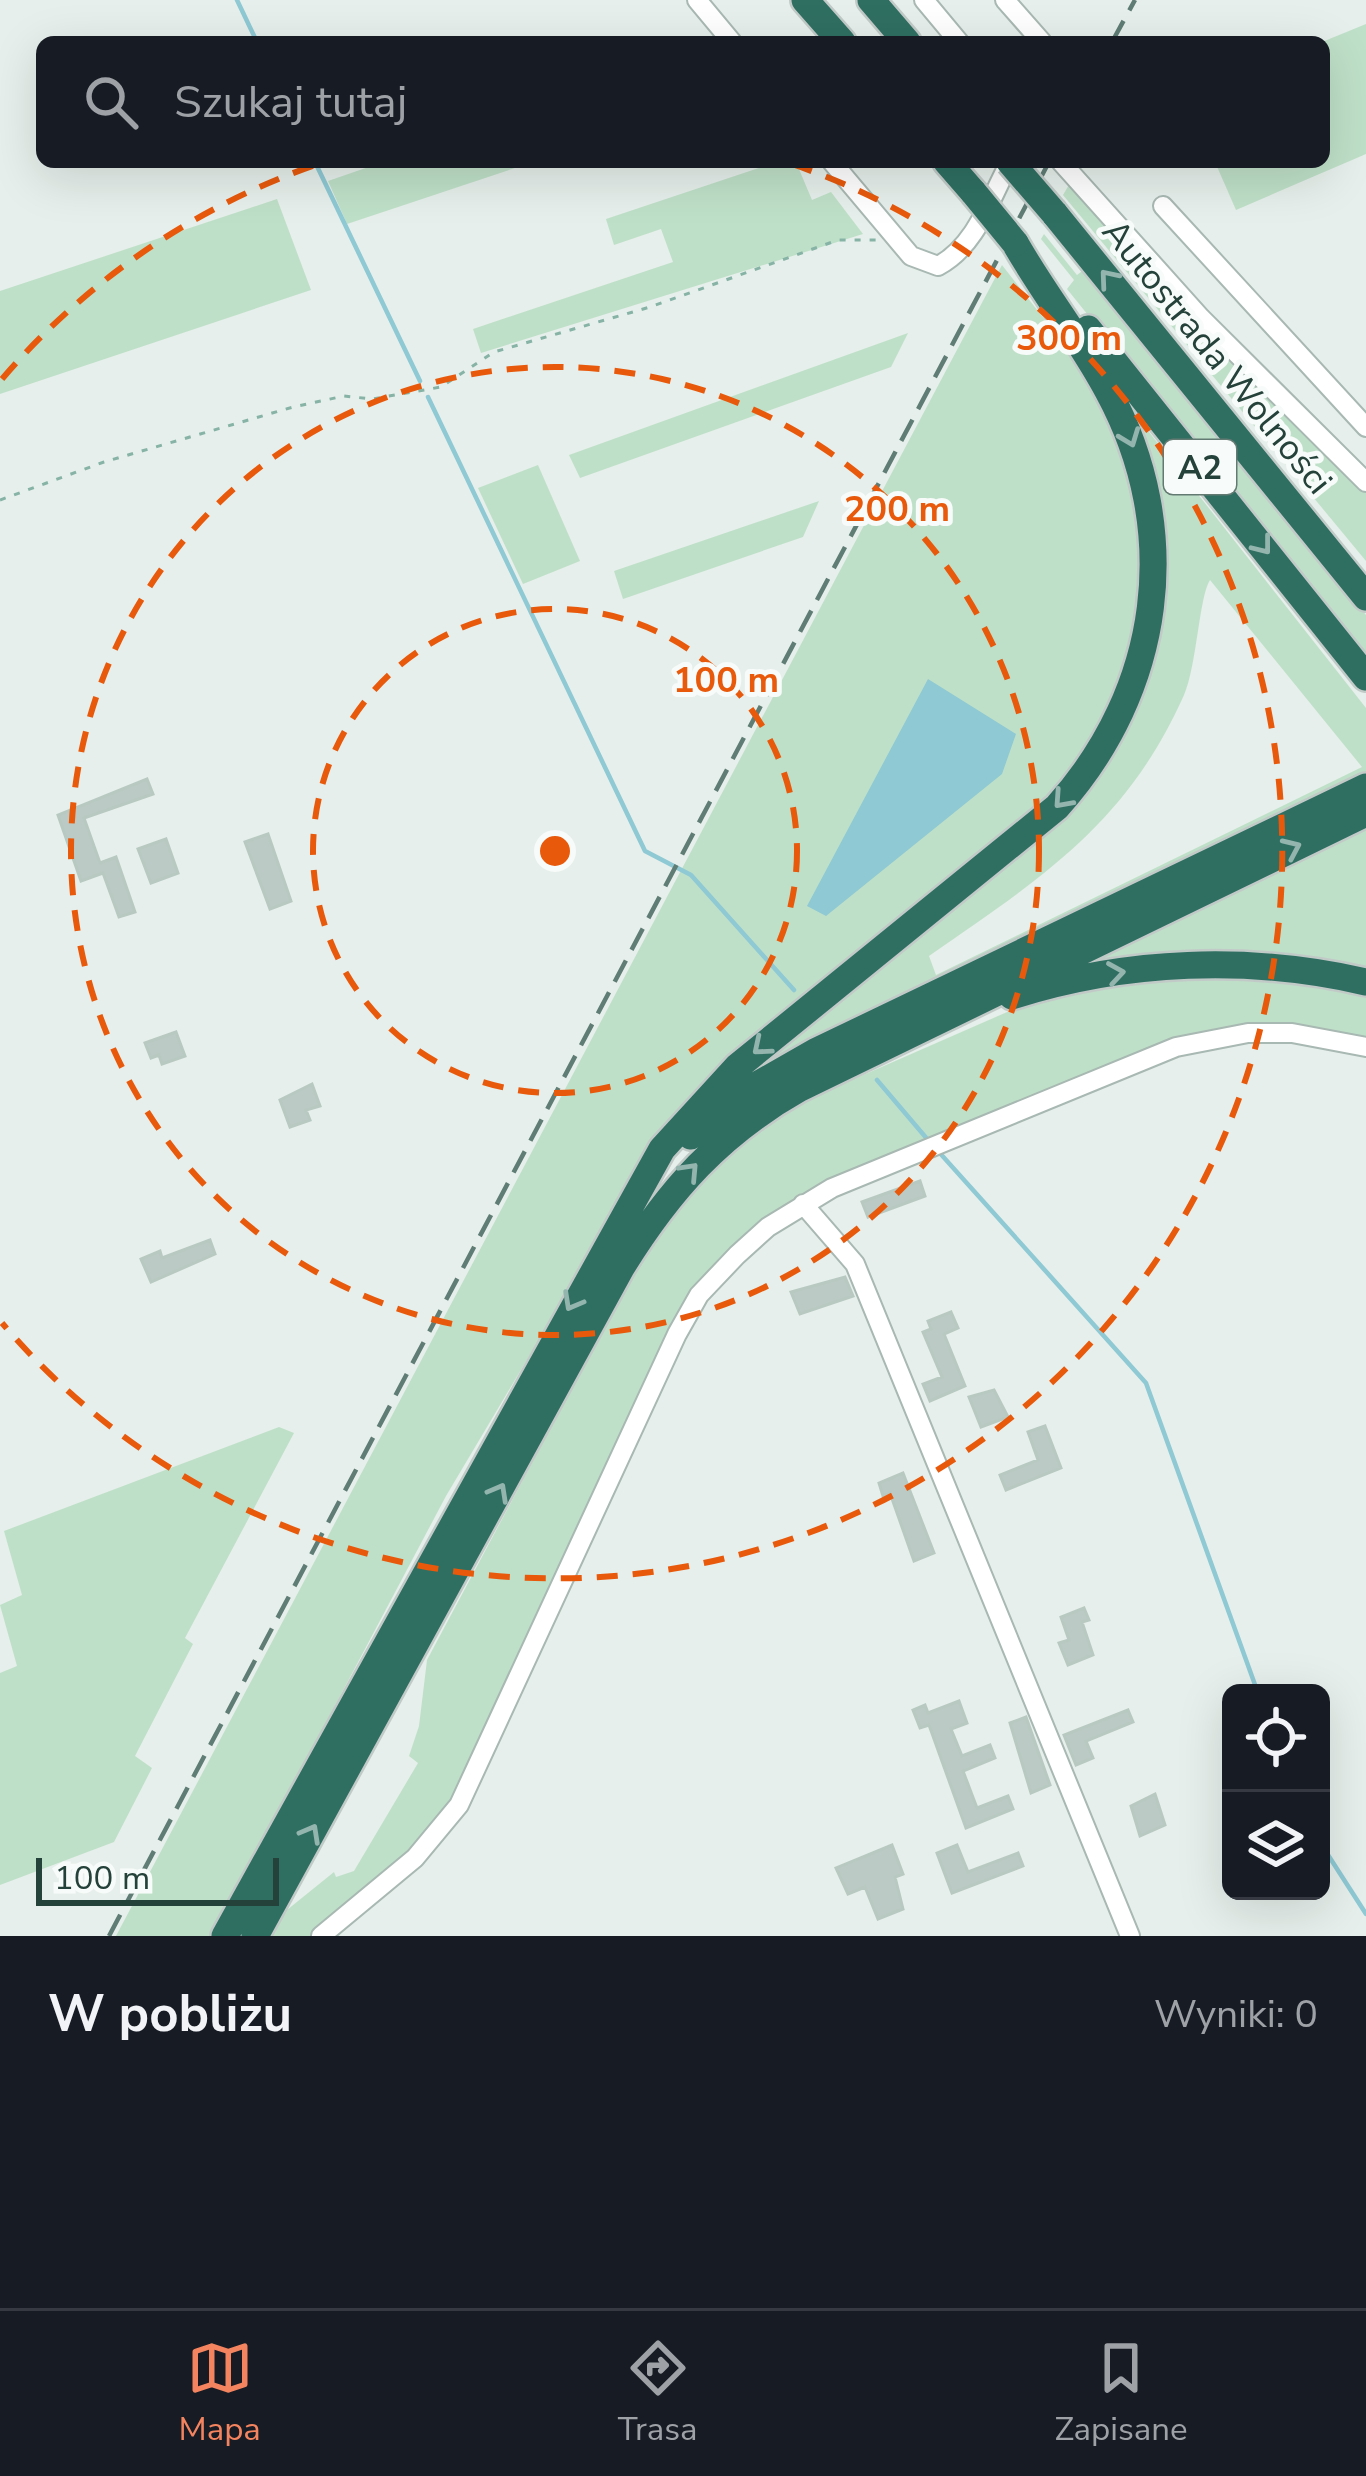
<!DOCTYPE html>
<html lang="pl">
<meta charset="utf-8">
<style>
:root{--surface:#171b24;--page:#242831;--text:#f1f3f6;--muted:#9ea1a6;--line:#363941;--accent:#f4845f}
body{margin:0;font-family:"Nunito Sans",sans-serif;background:var(--page);color:var(--text)}
.controls{position:absolute;right:36px;bottom:36px;display:grid;overflow:hidden;border-radius:18px;box-shadow:0 12px 48px #0002}
.controls button{width:108px;height:108px;display:grid;place-items:center;padding:0;border:0;border-bottom:3px solid var(--line);background:var(--surface);color:var(--text);font:60px sans-serif}
.scale{position:absolute;left:36px;bottom:30px;width:243px;box-sizing:border-box;padding-left:12px;border:6px solid #24423a;border-top:0;font-size:33px;line-height:42px;white-space:nowrap;color:#24423a;-webkit-text-stroke:9px #f7fbf9;paint-order:stroke}
.list{margin:0;padding:0;list-style:none}
h2{display:flex;justify-content:space-between;align-items:center;height:156px;margin:0;padding:0 48px;font-size:51px}
h2 small{font-size:39px;font-weight:400;color:var(--muted)}
.icon{flex:none;width:66px;height:66px;fill:none;stroke:currentColor;stroke-width:2;stroke-linecap:round;stroke-linejoin:round}
.map{position:relative;flex:none;width:1366px;height:1936px;overflow:hidden}
.search{position:absolute;background:var(--surface);box-shadow:0 12px 48px #0002;left:36px;right:36px;top:36px;height:132px;display:flex;align-items:center;gap:30px;box-sizing:border-box;padding:0 42px;border-radius:18px;color:var(--muted);font-size:45px}
.sheet{height:372px;background:var(--surface)}
nav{display:flex;justify-content:space-around;align-items:center;box-sizing:border-box;height:168px;border-top:3px solid var(--line);background:var(--surface);font-size:33px;color:var(--muted)}
nav a{display:grid;justify-items:center;gap:6px}
nav .on{color:var(--accent)}
.map>svg:first-child{display:block}
.green{fill:#bfe0c8;fill-rule:evenodd}
.water{fill:#8ec9d4}
.lines{fill:none;stroke-linecap:round;stroke-linejoin:round}
.stream{stroke:#8ec9d4;stroke-width:4.5}
.building{fill:#bbcac4;stroke:#b8c9c2;stroke-width:3}
.minor-casing{stroke:#a8b8b2;stroke-width:22}
.highway-casing{stroke:#c2cac8;stroke-width:32}
.path{stroke:#86b3a5;stroke-width:3;stroke-dasharray:6 9;stroke-linecap:butt}
.minor{stroke:#fff;stroke-width:18}
.highway{stroke:#2f6f62;stroke-width:27}
.rail{stroke:#5f7d75;stroke-width:4.5;stroke-dasharray:24 12;stroke-linecap:butt}
.highway-bridge-casing{stroke:#c2cac8;stroke-width:32;stroke-linecap:butt}
.highway-bridge{stroke:#2f6f62;stroke-width:27}
.oneway{stroke:#93b5ae}
.ring{fill:none;stroke:#e8590c;stroke-width:6;stroke-dasharray:21 15}
.labels{text-anchor:middle;stroke-width:10;stroke-linejoin:round;paint-order:stroke}
.shield{fill:#f7fbf9;stroke:#637a73;stroke-width:3}
.shield-label{font-size:33px;font-weight:bold;fill:#24423a}
.street-label{font-size:36px;fill:#24423a;stroke:#f7fbf9}
.centre{fill:#e8590c;stroke:#f7fbf9;stroke-width:6}
.ring-label{font-size:36px;text-anchor:middle;font-weight:bold;fill:#e8590c;stroke:#f7fbf9;stroke-width:10;stroke-linejoin:round;paint-order:stroke}
</style>
<div class="map">
<svg width="1366" height="1936" viewBox="0 0 1366 1936">
<rect width="100%" height="100%" fill="#e6efeb"/>
<path class="green" d="M 1366,24 L 1366,154 L 1236,210 L 1215,162 L 1324,162 L 1322,42 Z
M 383,162 L 533,162 L 347,224 L 328,181 Z
M 777,162 L 796,162 L 812,200 L 831,192 L 863,234 L 481,353 L 473,329 L 673,262 L 661,229 L 614,245 L 606,219 Z
M 1070,183 L 1194,320 L 1366,492 L 1366,561 L 1063,195 Z
M 277,199 L 311,290 L 0,394 L 0,291 Z
M 1044,234 L 1077,275 L 1086,268 L 1366,615 L 1366,660 L 1067,289 L 1074,280 L 1041,239 Z
M 1002,265 L 1085,371 L 1124,446 L 1146,570 L 1129,676 L 1066,782 L 654,1146 L 446,1496 L 213,1936 L 116,1936 Z
M 908,333 L 891,367 L 580,478 L 569,455 Z
M 1127,404 L 1366,708 L 1366,778 L 710,1101 L 1100,772 L 1139,700 L 1154,655 ZM 1210,580 L 1362,767 L 936,975 L 929,956 C 1041,878 1126,825 1184,695 C 1197,665 1199,597 1210,580 Z
M 538,465 L 580,561 L 523,584 L 478,488 Z
M 819,501 L 803,537 L 623,599 L 614,571 Z
M 1366,819 L 1366,974 L 1035,982 Z
M 1271,977 L 1366,990 L 1366,1042 L 1246,1025 L 819,1189 L 720,1263 L 476,1766 L 414,1852 L 313,1936 L 267,1936 L 282,1914 L 334,1872 L 336,1877 L 354,1871 L 418,1763 L 409,1756 L 419,1726 L 427,1660 L 638,1264 L 678,1200 L 715,1161 L 790,1107 L 1030,1002 L 1146,978 Z
M 279,1427 L 294,1433 L 185,1638 L 193,1644 L 135,1756 L 152,1768 L 114,1842 L 0,1885 L 0,1673 L 17,1666 L 0,1605 L 22,1595 L 4,1531 Z"/>
<path class="water" d="M 928,679 L 1016,734 L 1002,774 L 826,916 L 807,906 Z"/>
<g class="lines">
<path class="stream" d="M 237,0 L 257,42
M 315,162 L 420,381
M 428,397 L 645,851 L 691,875 L 794,990
M 877,1080 L 928,1140
M 938,1151 L 1146,1383 L 1258,1693
M 1321,1844 L 1366,1914"/>
</g>
<path class="building" d="M 147,779 L 153,794 L 84,818 L 100,863 L 116,857 L 135,912 L 119,917 L 103,873 L 81,881 L 58,815 Z
M 268,834 L 291,901 L 270,909 L 245,842 Z
M 166,839 L 178,873 L 151,883 L 138,849 Z
M 176,1032 L 185,1056 L 162,1064 L 159,1055 L 151,1058 L 145,1043 Z
M 312,1084 L 320,1106 L 306,1110 L 310,1120 L 290,1127 L 280,1100 Z
M 920,1181 L 925,1196 L 868,1217 L 862,1202 Z
M 210,1240 L 215,1254 L 151,1282 L 141,1259 L 160,1251 L 162,1258 Z
M 845,1277 L 853,1296 L 800,1314 L 791,1292 Z
M 951,1312 L 958,1328 L 944,1334 L 965,1386 L 930,1401 L 923,1384 L 942,1377 L 923,1332 L 931,1329 L 928,1321 Z
M 994,1390 L 1008,1417 L 981,1427 L 969,1397 Z
M 1045,1426 L 1061,1468 L 1006,1490 L 1000,1475 L 1038,1460 L 1028,1432 Z
M 903,1473 L 934,1553 L 914,1561 L 890,1493 L 883,1496 L 879,1483 Z
M 1084,1608 L 1089,1620 L 1082,1622 L 1093,1655 L 1068,1665 L 1059,1643 L 1069,1640 L 1061,1617 Z
M 959,1701 L 967,1723 L 951,1729 L 962,1756 L 990,1745 L 995,1758 L 963,1771 L 977,1808 L 1008,1796 L 1013,1809 L 966,1828 L 929,1725 L 920,1728 L 913,1710 L 925,1705 L 928,1713 Z
M 1128,1710 L 1133,1722 L 1086,1741 L 1093,1758 L 1076,1765 L 1064,1735 Z
M 1026,1717 L 1050,1785 L 1031,1793 L 1010,1723 Z
M 1155,1794 L 1165,1825 L 1140,1836 L 1131,1806 Z
M 892,1845 L 903,1874 L 895,1877 L 903,1909 L 878,1919 L 865,1887 L 848,1894 L 836,1868 Z
M 957,1845 L 968,1872 L 1018,1853 L 1023,1866 L 952,1893 L 937,1853 Z"/>
<g class="lines">
<g class="minor-casing">
<path id="minor" d="M 697,0 L 732,42
M 924,0 L 959,42
M 1005,0 L 1042,42
M 832,162 L 911,256 L 938,266 C 976,246 990,199 1010,162
M 1061,162 L 1201,318 L 1366,482
M 1163,206 L 1366,427
M 803,1204 L 855,1264 L 1130,1936
M 321,1936 L 415,1858 L 459,1805 L 677,1334 L 699,1295 L 737,1255 L 768,1227 L 832,1188 L 1176,1047 L 1248,1033 L 1292,1033 L 1366,1047"/>
</g>
<g class="highway-casing">
<path id="highway" d="M 805,0 L 842,42
M 871,0 L 907,42
M 947,162 L 974,193
M 1054,213 L 1366,597
M 1088,329 L 1366,677
M 1012,996 C 1125,960 1250,955 1366,982
M 691,1136 L 750,1089 L 815,1052 L 1366,787
M 225,1936 L 662,1149 L 737,1067 L 1057,807 C 1162,690 1184,531 1108,391 C 1081,340 1044,294 1015,243
M 255,1936 L 621,1268 C 669,1190 720,1133 800,1088 L 1366,813"/>
</g>
<path class="path" d="M 0,500 L 104,462 L 293,407 L 344,396 L 372,399 L 441,387 L 494,352 L 650,307 L 838,240 L 876,240"/>
<use href="#minor" class="minor"/>
<use href="#highway" class="highway"/>
<path class="rail" d="M 1112,42 L 1135,0
M 109,1936 L 1049,162"/>
<g class="highway-bridge-casing">
<path id="highway-bridge" d="M 1010,162 L 1054,213
M 974,193 L 1015,243"/>
</g>
<use href="#highway-bridge" class="highway-bridge"/>
</g>
<defs><path id="oneway-chevron" d="M-2-3.5L2.5 0L-2 3.5" fill="none" stroke-width="1.6" stroke-linecap="round" stroke-linejoin="round" transform="scale(3)"/></defs>
<g class="oneway">
<use href="#oneway-chevron" transform="translate(1108 278) rotate(-130)"/>
<use href="#oneway-chevron" transform="translate(1130 438) rotate(69)"/>
<use href="#oneway-chevron" transform="translate(1263 546) rotate(52)"/>
<use href="#oneway-chevron" transform="translate(1062 800) rotate(132)"/>
<use href="#oneway-chevron" transform="translate(1292 848) rotate(-24)"/>
<use href="#oneway-chevron" transform="translate(1116 973) rotate(-9)"/>
<use href="#oneway-chevron" transform="translate(761 1047) rotate(140)"/>
<use href="#oneway-chevron" transform="translate(690 1171) rotate(-47)"/>
<use href="#oneway-chevron" transform="translate(572 1302) rotate(119)"/>
<use href="#oneway-chevron" transform="translate(499 1492) rotate(-61)"/>
<use href="#oneway-chevron" transform="translate(311 1833) rotate(-61)"/>
</g>
<g class="ring">
<circle cx="555" cy="851" r="242"/>
<circle cx="555" cy="851" r="484"/>
<path d="M2 379A727 727 0 0 1 318 164M792 164A727 727 0 1 1 2 1323"/>
</g>
<g class="labels">
<rect class="shield" x="1164" y="440" width="72" height="54" rx="9"/>
<g class="shield-label">
<text x="1200" y="479">A2</text>
</g>
<g class="street-label">
<text transform="translate(1218 356) rotate(51)" y="13">Autostrada Wolności</text>
</g>
</g>
<circle cx="555" cy="851" r="18" class="centre"/>
<g class="ring-label">
<text x="1069" y="350">300 m</text>
<text x="897" y="521">200 m</text>
<text x="726" y="692">100 m</text>
</g>
</svg>
<div class="controls">
<button><svg class="icon" aria-label="locate" viewBox="0 0 24 24"><circle cx="12" cy="12" r="6"/><path d="M12 2v4M12 18v4M2 12h4M18 12h4"/></svg></button>
<button><svg class="icon" aria-label="layers" viewBox="0 0 24 24"><path d="M12 4l9 5-9 5-9-5zM3 14l9 5 9-5"/></svg></button>
</div>
<div class="scale">100 m</div>
<div class="search"><svg class="icon" aria-label="search" viewBox="0 0 24 24"><circle cx="10" cy="10" r="6"/><path d="M15 15l6 6"/></svg>Szukaj tutaj</div>
</div>
<section class="sheet">
<h2>W pobliżu<small>Wyniki: 0</small></h2>
<ul class="list">
</ul>
</section>
<nav>
<a class="on"><svg class="icon" aria-label="map" viewBox="0 0 24 24"><path d="M3 6l6-2 6 2 6-2v14l-6 2-6-2-6 2zM9 4v14M15 6v14"/></svg>Mapa</a>
<a><svg class="icon" aria-label="directions" viewBox="0 0 24 24"><path d="M12 3l9 9-9 9-9-9zM9 14v-3h6M13 9l2 2-2 2"/></svg>Trasa</a>
<a><svg class="icon" aria-label="saved" viewBox="0 0 24 24"><path d="M7 4h10v16l-5-4-5 4z"/></svg>Zapisane</a>
</nav>
